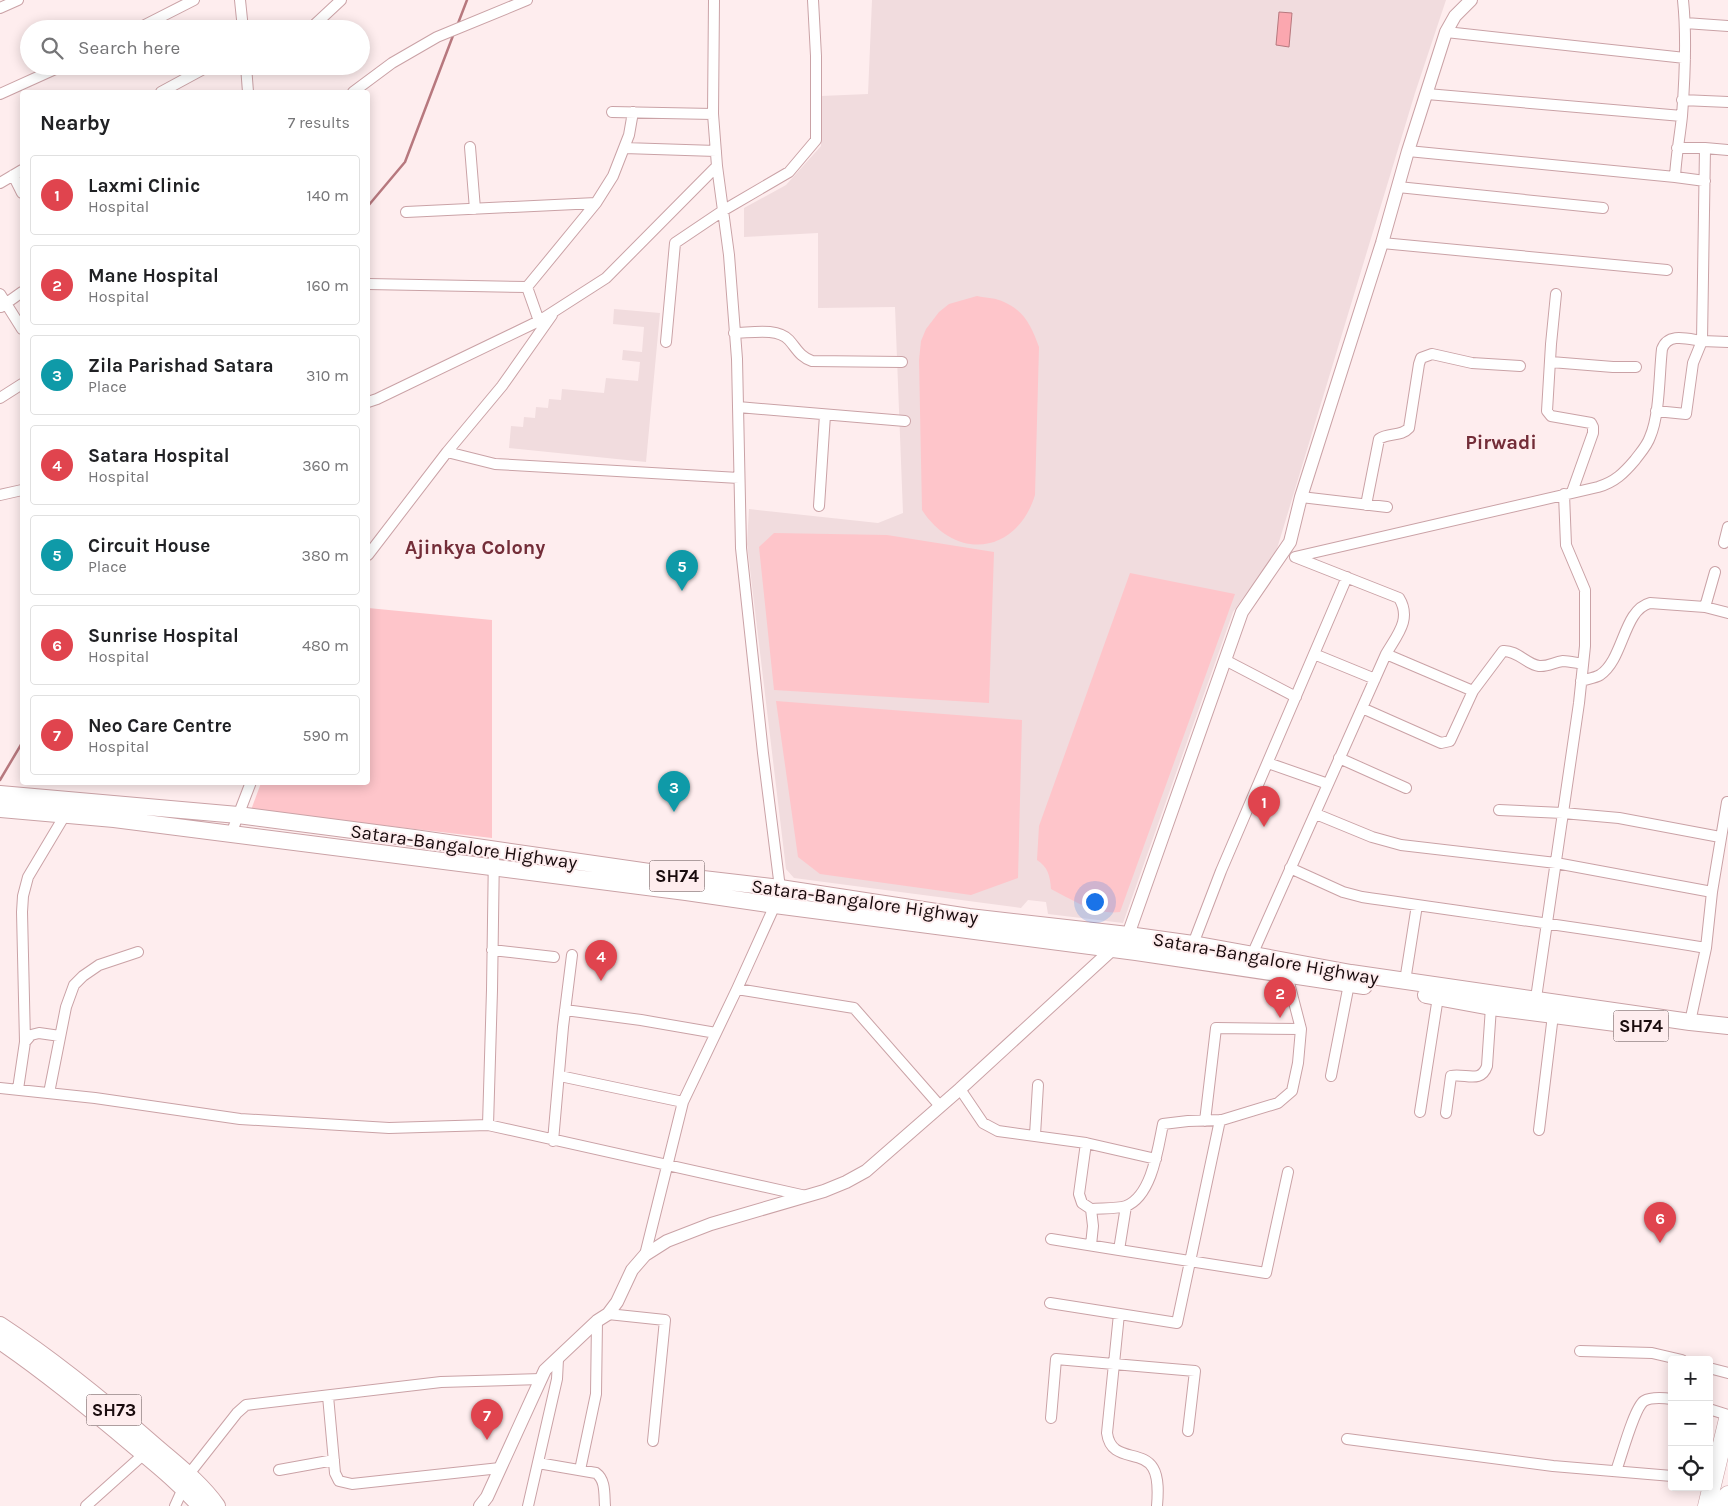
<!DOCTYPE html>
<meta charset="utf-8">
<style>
:root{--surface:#fff;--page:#f2f2f2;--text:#202124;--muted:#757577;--line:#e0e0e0;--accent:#c33252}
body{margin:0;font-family:Karla,sans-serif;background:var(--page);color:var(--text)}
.controls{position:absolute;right:15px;bottom:15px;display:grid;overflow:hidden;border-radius:5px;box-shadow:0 2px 12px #0003}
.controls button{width:45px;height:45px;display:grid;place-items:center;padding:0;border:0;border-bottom:1px solid var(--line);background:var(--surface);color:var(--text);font:25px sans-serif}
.you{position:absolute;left:1094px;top:901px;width:18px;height:18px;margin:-12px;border:4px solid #fff;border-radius:50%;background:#1a73e8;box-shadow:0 0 0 8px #1a73e833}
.badge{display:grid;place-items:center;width:32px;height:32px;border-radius:50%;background:var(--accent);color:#fff;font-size:16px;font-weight:700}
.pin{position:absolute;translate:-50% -41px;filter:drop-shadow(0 1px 2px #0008)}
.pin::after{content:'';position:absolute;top:26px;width:18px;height:15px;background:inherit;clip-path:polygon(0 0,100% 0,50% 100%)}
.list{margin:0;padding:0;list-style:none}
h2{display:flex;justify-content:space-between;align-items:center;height:65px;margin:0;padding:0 20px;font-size:21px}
h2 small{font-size:16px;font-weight:400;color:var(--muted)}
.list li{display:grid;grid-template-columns:32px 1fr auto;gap:15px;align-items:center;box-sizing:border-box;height:80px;margin:0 10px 10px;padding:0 10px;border:1px solid var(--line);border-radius:5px}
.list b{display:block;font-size:19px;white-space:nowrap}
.list p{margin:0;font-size:16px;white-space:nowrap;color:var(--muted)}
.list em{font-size:16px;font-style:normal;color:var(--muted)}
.icon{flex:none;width:28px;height:28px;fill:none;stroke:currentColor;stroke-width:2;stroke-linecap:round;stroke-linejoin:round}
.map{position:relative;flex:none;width:1728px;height:1506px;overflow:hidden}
.search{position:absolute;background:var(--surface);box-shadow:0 2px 12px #0003;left:20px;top:20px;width:350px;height:55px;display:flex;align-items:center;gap:12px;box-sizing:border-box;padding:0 18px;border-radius:28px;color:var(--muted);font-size:19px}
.panel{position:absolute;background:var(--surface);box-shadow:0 2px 12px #0003;left:20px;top:90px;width:350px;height:695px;border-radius:5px}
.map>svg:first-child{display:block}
.built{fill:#f1dcde}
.green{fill:#fec5ca}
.water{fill:#fba7af;stroke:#b7787e}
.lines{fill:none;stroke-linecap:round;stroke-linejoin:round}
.stream{stroke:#b7787e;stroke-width:2.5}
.minor-casing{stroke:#caa2a6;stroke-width:12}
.tertiary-casing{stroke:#caa2a6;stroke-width:14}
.primary-casing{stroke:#caa2a6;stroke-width:18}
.trunk-casing{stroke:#caa2a6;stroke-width:19}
.minor{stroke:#fff;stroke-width:10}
.tertiary{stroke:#fff;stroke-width:12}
.primary{stroke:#fff;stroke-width:16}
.trunk{stroke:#fff;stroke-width:18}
.labels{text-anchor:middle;stroke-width:4;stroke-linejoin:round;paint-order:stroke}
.shield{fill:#feedee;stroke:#5e4f50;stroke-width:1}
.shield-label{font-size:18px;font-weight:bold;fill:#190b0d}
.street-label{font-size:19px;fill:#190b0d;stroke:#feedee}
.neighbourhood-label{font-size:20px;font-weight:bold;fill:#732d38;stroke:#feedee}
</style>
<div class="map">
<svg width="1728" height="1506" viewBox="0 0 1728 1506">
<rect width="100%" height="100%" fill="#feedee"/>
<path class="built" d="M 872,0 L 1446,0 L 1415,93 L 1276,552 L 1233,612 L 1123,923 L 1048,914 L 1046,902 L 1028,900 L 1021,908 L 794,878 L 786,869 L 747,544 L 749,509 L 878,523 L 903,513 L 895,307 L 818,308 L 818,233 L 744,237 L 744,208 L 786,185 L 821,146 L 821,96 L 868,94 Z
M 614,309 L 660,313 L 646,462 L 509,448 L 511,426 L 523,427 L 524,417 L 535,418 L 536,407 L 548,408 L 549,399 L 561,400 L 562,389 L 604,393 L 606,378 L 638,381 L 640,362 L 622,360 L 623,350 L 642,352 L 644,327 L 613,324 Z"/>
<path class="green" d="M 977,296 C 986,298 997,298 1004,302 C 1025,311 1032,328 1039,347 L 1035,495 C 1017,554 956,562 922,510 L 919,360 L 921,341 L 926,329 L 939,312 L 949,304 Z
M 774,533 L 887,535 L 994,552 L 989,703 L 774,690 L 759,547 Z
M 1130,573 L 1235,594 L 1120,912 C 1094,915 1073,900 1051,889 C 1050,876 1048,867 1037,860 L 1039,826 Z
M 368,608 L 492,620 L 492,838 L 251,810 L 261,783 L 368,782 Z
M 776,701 L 1022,720 L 1018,878 L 971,895 L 820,874 L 798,857 Z"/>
<path class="water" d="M 1279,12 L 1292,13 L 1289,47 L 1276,45 Z"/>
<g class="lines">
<path class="stream" d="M 457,26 L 467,0
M 368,206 L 405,162 L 454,33
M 0,780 L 22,743"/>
<g class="minor-casing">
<path id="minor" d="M 240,0 L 243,29
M 1683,0 C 1687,38 1685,77 1682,116 C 1680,136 1676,156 1675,177 L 1705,181
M 0,8 L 18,0
M 1685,23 L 1728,26
M 137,29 L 194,0
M 310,29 L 341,0
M 1446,32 L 1685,58
M 246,66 L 248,92
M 161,92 L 209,66
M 353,92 L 392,63 L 437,37 L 527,0
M 0,94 L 62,66
M 1427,94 L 1682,116
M 1682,100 L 1728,102
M 612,112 L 713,114
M 470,147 L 475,209
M 624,148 L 716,151
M 1677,148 L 1705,148 L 1728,150
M 1408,151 L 1675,177
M 13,175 L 22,193
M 0,183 L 22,170
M 1398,187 L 1603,208
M 406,212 L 596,203
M 1382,243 L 1667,270
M 368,284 L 527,287
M 0,294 L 22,329
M 1556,294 L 1551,344 L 1547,411 L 1551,416 L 1591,423 L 1593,427 L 1593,433 L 1572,492
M 1,307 L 22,292
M 539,321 L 527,287 L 596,203 L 613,176 L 629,135 L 633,112
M 734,333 C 750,333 777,327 789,340 C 797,349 800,357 812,361 L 902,362
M 666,342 L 675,243 L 724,210 L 789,172 L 816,140 L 816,56 L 813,0
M 1551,362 L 1613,367 L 1636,367
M 0,398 L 22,384
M 368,402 L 377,399 L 539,321 L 606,278 L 717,166 L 713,114 L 714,0
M 738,407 L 905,421
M 1656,411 L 1686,414 L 1693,363 L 1702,341 L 1728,342
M 447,452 L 495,464 L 739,478
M 0,495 L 22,490
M 1301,497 L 1387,507
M 1366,505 L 1379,439 C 1389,432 1401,437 1409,428 L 1419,364 L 1421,358 L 1432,354 L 1472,363 L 1520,366
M 819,506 L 825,415
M 1724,543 L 1728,527
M 368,555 L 447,452 L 502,386 L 552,315
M 1295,557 L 1598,487 C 1615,482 1624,473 1635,460 C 1640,453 1647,446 1650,437 C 1660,414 1659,374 1662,349 C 1668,332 1688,339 1702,341 L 1705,148
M 1705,607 L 1715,572
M 1314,654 L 1375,679
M 1386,654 L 1473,691
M 1225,660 L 1296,697
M 1581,681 C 1587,679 1595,678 1600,675 C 1624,659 1623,610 1650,603 L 1705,607 L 1728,613
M 1362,708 L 1441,743 L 1450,741 L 1473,691 L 1503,651 C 1517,650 1526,664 1539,666 C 1548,667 1554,662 1563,661 C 1569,661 1576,663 1583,664
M 1339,758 L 1406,788
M 1268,763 L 1328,784
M 1499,810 L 1563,813 L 1619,818 L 1720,837
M 1316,814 L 1372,837 L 1401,845 L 1556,863 L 1712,892
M 231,834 L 251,782
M 1290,868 L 1343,892 L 1362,897 C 1477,914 1592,929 1706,948
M 1193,944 L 1221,871 L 1347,577
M 492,950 L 554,957
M 1252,955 L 1386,654 C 1397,635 1412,619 1399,598 L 1295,557
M 1405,981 L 1417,905
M 737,989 L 854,1008 L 940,1106
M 1535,1005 L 1579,703 L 1585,646 L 1585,590 L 1566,545 L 1564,494
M 565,1010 L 641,1020 L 716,1033
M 1690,1022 L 1706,948 L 1712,892 L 1727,802
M 25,1042 L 22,912 L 23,896 L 28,877 L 65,815
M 560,1076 L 683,1102
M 1331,1076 L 1349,984
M 0,1088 L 95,1098 L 240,1119 L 389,1128 L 488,1125 L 806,1196
M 18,1089 L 25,1042 L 31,1035 L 39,1033 L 60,1036
M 960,1089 L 983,1123 L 998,1131 L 1086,1143 L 1156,1159
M 49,1093 L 66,1007 L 74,985 L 83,976 L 99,965 L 138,952
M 1420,1112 L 1438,997
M 1446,1113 L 1451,1076 C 1465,1073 1481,1084 1487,1066 L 1491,1007
M 1205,1121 L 1216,1028 L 1301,1029
M 488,1125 L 492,990 L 494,851
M 1539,1130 L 1553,1015
M 1035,1135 L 1038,1085
M 553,1141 L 563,1027 L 572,955
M 1086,1143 L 1079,1194 L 1082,1203 L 1091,1209 L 1093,1226 L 1091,1245
M 1126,1206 L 1119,1250 L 1266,1273 L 1288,1172
M 1091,1209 C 1100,1208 1118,1209 1126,1206 C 1152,1196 1158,1148 1163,1124 L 1188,1121 L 1222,1120 L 1278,1103 L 1292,1091 L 1298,1063 L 1301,1029 L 1287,975
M 1051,1239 L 1119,1250
M 645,1255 L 683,1102 L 737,989 L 775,905 L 780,888 L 763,753 L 741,548 L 737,359 L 729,255 L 717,166
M 1050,1303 L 1177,1323 L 1220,1120
M 608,1314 L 665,1320 L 653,1441
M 1119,1314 L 1107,1433 C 1111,1463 1142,1449 1153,1468 C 1159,1478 1158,1494 1157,1506
M 1580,1351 L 1652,1353 L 1682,1360
M 1709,1368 L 1728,1373
M 328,1396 L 335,1473 L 339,1481 L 352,1484 L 500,1468
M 1709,1409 L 1728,1415
M 1051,1418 L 1056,1359 L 1195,1371 L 1188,1431
M 1347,1439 L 1553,1466 L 1672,1476
M 538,1463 L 596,1473 C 606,1480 604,1495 605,1506
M 279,1470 L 334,1460
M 580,1470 L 596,1394 L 597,1321
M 1616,1471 C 1621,1458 1634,1408 1644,1401 C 1651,1397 1664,1398 1672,1399
M 189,1474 L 237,1413 L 246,1405 L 441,1382 L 541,1379
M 86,1506 L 144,1454
M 175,1506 L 180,1495 L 185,1490
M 528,1506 L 557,1379 L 558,1359"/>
</g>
<g class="tertiary-casing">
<path id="tertiary" d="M 480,1506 L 487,1497 L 545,1370 L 597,1321 L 608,1314 L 617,1302 L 632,1270 L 645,1255 L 667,1241 L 711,1224 L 824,1191 L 846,1182 L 866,1171 L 960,1089 L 1128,935 L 1242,612 L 1290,542 L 1301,497 L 1382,243 L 1408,151 L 1446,32 L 1455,16 L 1471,0"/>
</g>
<g class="primary-casing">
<path id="primary" d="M 0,794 L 238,815 L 414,838 L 677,876 L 780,888 L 969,917 L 1128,935 L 1193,944 L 1351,973 L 1690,1022 L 1728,1026
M 0,809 L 114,819 L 686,892 L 775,905 L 1136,952 L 1364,986
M 1426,995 L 1491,1007 L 1654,1028
M 0,1325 C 55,1361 105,1402 154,1445 C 177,1465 200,1482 217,1506
M 0,1341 C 44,1371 85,1405 126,1439 C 152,1461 178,1481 200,1506"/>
</g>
<g class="trunk-casing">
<path id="trunk" d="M 1707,1506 L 1728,1419
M 1725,1506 L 1728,1495"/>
</g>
<use href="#minor" class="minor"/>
<use href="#tertiary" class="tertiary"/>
<use href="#primary" class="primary"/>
<use href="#trunk" class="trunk"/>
</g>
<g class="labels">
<g class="shield">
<rect x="649.5" y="860.5" width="55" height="31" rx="4"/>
<rect x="1613.5" y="1010.5" width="55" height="31" rx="4"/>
<rect x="86.5" y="1394.5" width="55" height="31" rx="4"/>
</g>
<g class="shield-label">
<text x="677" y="882">SH74</text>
<text x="1641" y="1032">SH74</text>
<text x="114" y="1416">SH73</text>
</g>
<g class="street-label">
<text transform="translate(464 846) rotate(8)" y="7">Satara-Bangalore Highway</text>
<text transform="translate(865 901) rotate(8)" y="7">Satara-Bangalore Highway</text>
<text transform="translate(1266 958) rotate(10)" y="7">Satara-Bangalore Highway</text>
</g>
<g class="neighbourhood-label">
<text x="1501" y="449">Pirwadi</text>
<text x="475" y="554">Ajinkya Colony</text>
</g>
</g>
</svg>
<div class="controls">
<button>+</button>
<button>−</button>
<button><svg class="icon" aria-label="locate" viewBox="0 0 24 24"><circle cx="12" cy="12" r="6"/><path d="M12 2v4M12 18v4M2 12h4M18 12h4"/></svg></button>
</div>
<div class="you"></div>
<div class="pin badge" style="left:1264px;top:827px;background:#e0444e">1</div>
<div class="pin badge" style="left:1280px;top:1018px;background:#e0444e">2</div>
<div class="pin badge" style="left:674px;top:812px;background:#0f9aa8">3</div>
<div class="pin badge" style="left:601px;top:981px;background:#e0444e">4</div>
<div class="pin badge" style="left:682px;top:591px;background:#0f9aa8">5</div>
<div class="pin badge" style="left:1660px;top:1243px;background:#e0444e">6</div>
<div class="pin badge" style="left:487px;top:1440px;background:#e0444e">7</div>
<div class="search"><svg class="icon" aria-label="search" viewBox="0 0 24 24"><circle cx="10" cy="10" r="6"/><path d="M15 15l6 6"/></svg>Search here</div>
<section class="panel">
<h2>Nearby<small>7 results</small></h2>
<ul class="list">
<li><span class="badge" style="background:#e0444e">1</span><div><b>Laxmi Clinic</b><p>Hospital</p></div><em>140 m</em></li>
<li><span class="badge" style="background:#e0444e">2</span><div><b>Mane Hospital</b><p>Hospital</p></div><em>160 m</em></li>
<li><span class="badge" style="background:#0f9aa8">3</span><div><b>Zila Parishad Satara</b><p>Place</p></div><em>310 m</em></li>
<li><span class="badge" style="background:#e0444e">4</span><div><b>Satara Hospital</b><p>Hospital</p></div><em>360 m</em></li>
<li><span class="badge" style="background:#0f9aa8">5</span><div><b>Circuit House</b><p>Place</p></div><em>380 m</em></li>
<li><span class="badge" style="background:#e0444e">6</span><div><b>Sunrise Hospital</b><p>Hospital</p></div><em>480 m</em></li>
<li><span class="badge" style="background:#e0444e">7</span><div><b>Neo Care Centre</b><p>Hospital</p></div><em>590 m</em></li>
</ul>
</section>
</div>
